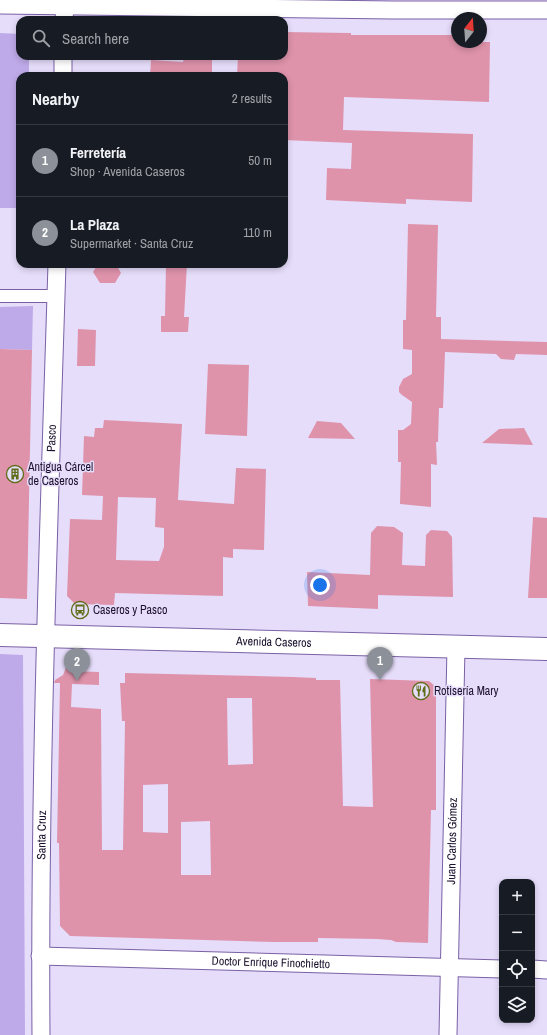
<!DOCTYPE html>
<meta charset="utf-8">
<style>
:root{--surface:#171b24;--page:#242831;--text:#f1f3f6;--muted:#9ea1a6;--line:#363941;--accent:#8c9099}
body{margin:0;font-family:"Archivo Narrow",sans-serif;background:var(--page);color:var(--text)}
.controls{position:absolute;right:12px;bottom:12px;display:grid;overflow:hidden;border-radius:8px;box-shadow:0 2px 6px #0003}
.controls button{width:36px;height:36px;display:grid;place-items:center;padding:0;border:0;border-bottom:1px solid var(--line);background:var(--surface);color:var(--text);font:20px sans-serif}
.compass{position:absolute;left:451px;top:12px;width:36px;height:36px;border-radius:50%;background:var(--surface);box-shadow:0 2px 6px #0003;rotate:17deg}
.you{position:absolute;left:320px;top:585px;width:14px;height:14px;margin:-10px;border:3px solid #fff;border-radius:50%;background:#1a73e8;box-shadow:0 0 0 6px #1a73e833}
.badge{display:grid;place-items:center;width:26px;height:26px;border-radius:50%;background:var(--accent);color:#fff;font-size:13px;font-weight:700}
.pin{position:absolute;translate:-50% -33px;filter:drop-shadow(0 1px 2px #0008)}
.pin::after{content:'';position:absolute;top:21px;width:14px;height:12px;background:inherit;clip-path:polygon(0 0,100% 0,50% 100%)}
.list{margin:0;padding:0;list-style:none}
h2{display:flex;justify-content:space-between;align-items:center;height:52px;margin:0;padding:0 16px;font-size:17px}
h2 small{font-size:13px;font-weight:400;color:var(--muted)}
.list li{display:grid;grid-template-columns:26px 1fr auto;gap:12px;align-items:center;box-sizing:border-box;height:72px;padding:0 16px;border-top:1px solid var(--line)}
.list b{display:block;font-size:15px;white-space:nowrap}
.list p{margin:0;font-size:13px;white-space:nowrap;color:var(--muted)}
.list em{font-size:13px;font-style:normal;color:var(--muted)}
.icon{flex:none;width:22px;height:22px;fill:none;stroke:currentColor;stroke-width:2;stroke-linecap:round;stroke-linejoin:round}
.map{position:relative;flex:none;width:547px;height:1035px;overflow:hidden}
.search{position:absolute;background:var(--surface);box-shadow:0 2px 6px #0003;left:16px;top:16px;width:272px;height:44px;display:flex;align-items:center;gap:10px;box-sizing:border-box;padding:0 14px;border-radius:12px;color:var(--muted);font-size:15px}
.panel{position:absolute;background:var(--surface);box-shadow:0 2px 6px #0003;left:16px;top:72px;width:272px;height:196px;border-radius:12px}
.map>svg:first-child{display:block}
.green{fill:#beaae8}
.building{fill:#de93ab;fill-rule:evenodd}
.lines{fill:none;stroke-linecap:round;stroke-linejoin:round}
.pedestrian-casing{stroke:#7961a4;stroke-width:14}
.minor-casing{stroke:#7961a4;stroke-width:19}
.secondary-casing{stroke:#7961a4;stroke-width:24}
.pedestrian{stroke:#fff;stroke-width:12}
.minor{stroke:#fff;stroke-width:17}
.secondary{stroke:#fff;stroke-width:22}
.labels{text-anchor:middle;stroke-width:3;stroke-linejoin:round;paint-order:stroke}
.street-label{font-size:12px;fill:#1b112c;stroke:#e6ddfb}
.poi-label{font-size:12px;fill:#1b112c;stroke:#e6ddfb;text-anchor:start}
</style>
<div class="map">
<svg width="547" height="1035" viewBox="0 0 547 1035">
<rect width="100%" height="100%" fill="#e6ddfb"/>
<path class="green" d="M 0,33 L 20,34 L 20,56 L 29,56 L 29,76 L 20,76 L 20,208 L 0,208 Z
M 33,306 L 32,350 L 0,349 L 0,307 Z
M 0,654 L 23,655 L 25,1035 L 0,1035 Z"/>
<path class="building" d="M 284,32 L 351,33 L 351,35 L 457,35 L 457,42 L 490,42 L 489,102 L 344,97 L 343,130 L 473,134 L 472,202 L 406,199 L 406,204 L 326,200 L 327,168 L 351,169 L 352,143 L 284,140 L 284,76 L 237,76 L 238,56 L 284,56 Z
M 184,56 L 212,56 L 212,76 L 150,76 L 151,60 L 183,62 Z
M 408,224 L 438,225 L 436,317 L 441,317 L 441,339 L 547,342 L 547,355 L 516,354 L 514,360 L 501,359 L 496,354 L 445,352 L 443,408 L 439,408 L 438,442 L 436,442 L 437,465 L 431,464 L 431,507 L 400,504 L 401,462 L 398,462 L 398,430 L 403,430 L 411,424 L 412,402 L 402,395 L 399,392 L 399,387 L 403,379 L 412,374 L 412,350 L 403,349 L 403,320 L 406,320 Z
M 98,264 L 116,264 L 121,273 L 115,283 L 100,283 L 93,272 Z
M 166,264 L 187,264 L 184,317 L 189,317 L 188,332 L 161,332 L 161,316 L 165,316 Z
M 78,329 L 96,330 L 95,366 L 77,366 Z
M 0,349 L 32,350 L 27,599 L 0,598 Z
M 208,364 L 249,365 L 247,436 L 205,434 Z
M 104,420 L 182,424 L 178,500 L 234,504 L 236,468 L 266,469 L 264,550 L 233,549 L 233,558 L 223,557 L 223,596 L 115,593 L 114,605 L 75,604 L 67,596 L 70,519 L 102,520 L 103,496 L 82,495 L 84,436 L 94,437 L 95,428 L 103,428 ZM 118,497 L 156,498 L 155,527 L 164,528 L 164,547 L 159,561 L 116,560 Z
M 317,421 L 341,423 L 355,439 L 308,438 Z
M 524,428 L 533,445 L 482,443 L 499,429 Z
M 533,517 L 547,518 L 547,598 L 528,598 Z
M 377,526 L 394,527 L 403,533 L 402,565 L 425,566 L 426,535 L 431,530 L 447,531 L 452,537 L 453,597 L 378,595 L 378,609 L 308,606 L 307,572 L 370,575 L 371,533 Z
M 71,655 L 72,656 L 72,671 L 99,672 L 99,685 L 72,684 L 71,707 L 101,709 L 102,850 L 123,850 L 125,721 L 122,721 L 120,683 L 125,683 L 125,673 L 293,677 L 316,678 L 316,680 L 340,680 L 343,806 L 373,807 L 370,679 L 429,681 L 436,687 L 436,810 L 431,810 L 428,943 L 396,942 L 391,940 L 377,939 L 318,938 L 318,942 L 275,942 L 70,936 L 60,926 L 59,843 L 57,843 L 60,683 L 54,683 L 55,680 L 63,675 ZM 227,698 L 252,698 L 253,764 L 228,765 ZM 168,784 L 168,833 L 143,832 L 143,785 ZM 210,821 L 211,875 L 181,875 L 181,822 Z"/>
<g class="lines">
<g class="pedestrian-casing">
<path id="pedestrian" d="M 0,296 L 56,296"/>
</g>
<g class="minor-casing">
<g id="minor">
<path d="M 0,5 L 393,10 L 547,10"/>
<path d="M 64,20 L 65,5"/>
<path d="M 63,76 L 63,56"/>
<path id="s1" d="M 40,956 L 502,969"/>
<path d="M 532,969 L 547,970"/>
<path id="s2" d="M 41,1035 C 39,778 49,521 57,264"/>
<path id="s3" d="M 448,1035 L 456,647"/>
</g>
</g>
<g class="secondary-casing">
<g id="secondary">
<path id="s4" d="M 0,635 L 547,649"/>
</g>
</g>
<use href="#pedestrian" class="pedestrian"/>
<use href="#minor" class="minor"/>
<use href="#secondary" class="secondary"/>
</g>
<defs>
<g id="building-ring" transform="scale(0.9)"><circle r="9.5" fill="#e6ddfb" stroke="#5f6d18" stroke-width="1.5"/><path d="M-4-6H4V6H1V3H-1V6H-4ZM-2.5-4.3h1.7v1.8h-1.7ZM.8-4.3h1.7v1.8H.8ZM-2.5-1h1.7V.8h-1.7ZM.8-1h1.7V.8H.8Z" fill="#5f6d18"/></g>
<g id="bus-ring" transform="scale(0.9)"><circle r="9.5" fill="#e6ddfb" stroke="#5f6d18" stroke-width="1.5"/><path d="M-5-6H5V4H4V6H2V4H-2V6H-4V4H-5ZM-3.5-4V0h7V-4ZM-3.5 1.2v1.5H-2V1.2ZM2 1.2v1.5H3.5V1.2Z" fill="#5f6d18"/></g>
<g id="restaurant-ring" transform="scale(0.9)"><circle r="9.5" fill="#e6ddfb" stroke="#5f6d18" stroke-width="1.5"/><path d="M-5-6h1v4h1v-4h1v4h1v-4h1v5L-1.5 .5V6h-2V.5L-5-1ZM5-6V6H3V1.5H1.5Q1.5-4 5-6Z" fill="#5f6d18"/></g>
</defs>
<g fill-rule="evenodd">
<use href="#building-ring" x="15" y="474"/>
<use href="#bus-ring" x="80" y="610"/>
<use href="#restaurant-ring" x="421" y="691"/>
</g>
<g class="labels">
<g class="street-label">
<text dy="4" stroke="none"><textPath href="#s2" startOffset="597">Pasco</textPath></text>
<text dy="4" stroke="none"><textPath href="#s4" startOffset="274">Avenida Caseros</textPath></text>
<text dy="4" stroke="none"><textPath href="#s2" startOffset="200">Santa Cruz</textPath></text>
<text dy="4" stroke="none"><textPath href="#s3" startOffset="194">Juan Carlos Gómez</textPath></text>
<text dy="4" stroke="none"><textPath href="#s1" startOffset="231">Doctor Enrique Finochietto</textPath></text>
</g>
<g class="poi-label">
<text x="28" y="471">Antigua Cárcel<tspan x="28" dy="14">de Caseros</tspan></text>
<text x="93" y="614">Caseros y Pasco</text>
<text x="434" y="695">Rotisería Mary</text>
</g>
</g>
</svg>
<div class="controls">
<button>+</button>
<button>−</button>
<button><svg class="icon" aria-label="locate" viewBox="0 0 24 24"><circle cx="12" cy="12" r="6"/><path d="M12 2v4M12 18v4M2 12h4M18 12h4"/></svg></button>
<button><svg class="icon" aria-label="layers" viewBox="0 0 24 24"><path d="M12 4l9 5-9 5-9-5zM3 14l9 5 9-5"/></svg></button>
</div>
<svg class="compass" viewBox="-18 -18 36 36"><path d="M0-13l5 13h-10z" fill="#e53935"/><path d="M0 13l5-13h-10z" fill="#9ea1a6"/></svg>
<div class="you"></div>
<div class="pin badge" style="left:380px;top:680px">1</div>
<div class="pin badge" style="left:77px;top:681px">2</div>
<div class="search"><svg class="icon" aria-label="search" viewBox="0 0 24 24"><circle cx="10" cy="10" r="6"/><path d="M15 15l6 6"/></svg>Search here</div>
<section class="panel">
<h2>Nearby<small>2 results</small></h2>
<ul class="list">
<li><span class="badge">1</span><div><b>Ferretería</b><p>Shop · Avenida Caseros</p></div><em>50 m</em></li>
<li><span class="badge">2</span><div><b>La Plaza</b><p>Supermarket · Santa Cruz</p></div><em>110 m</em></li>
</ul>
</section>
</div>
